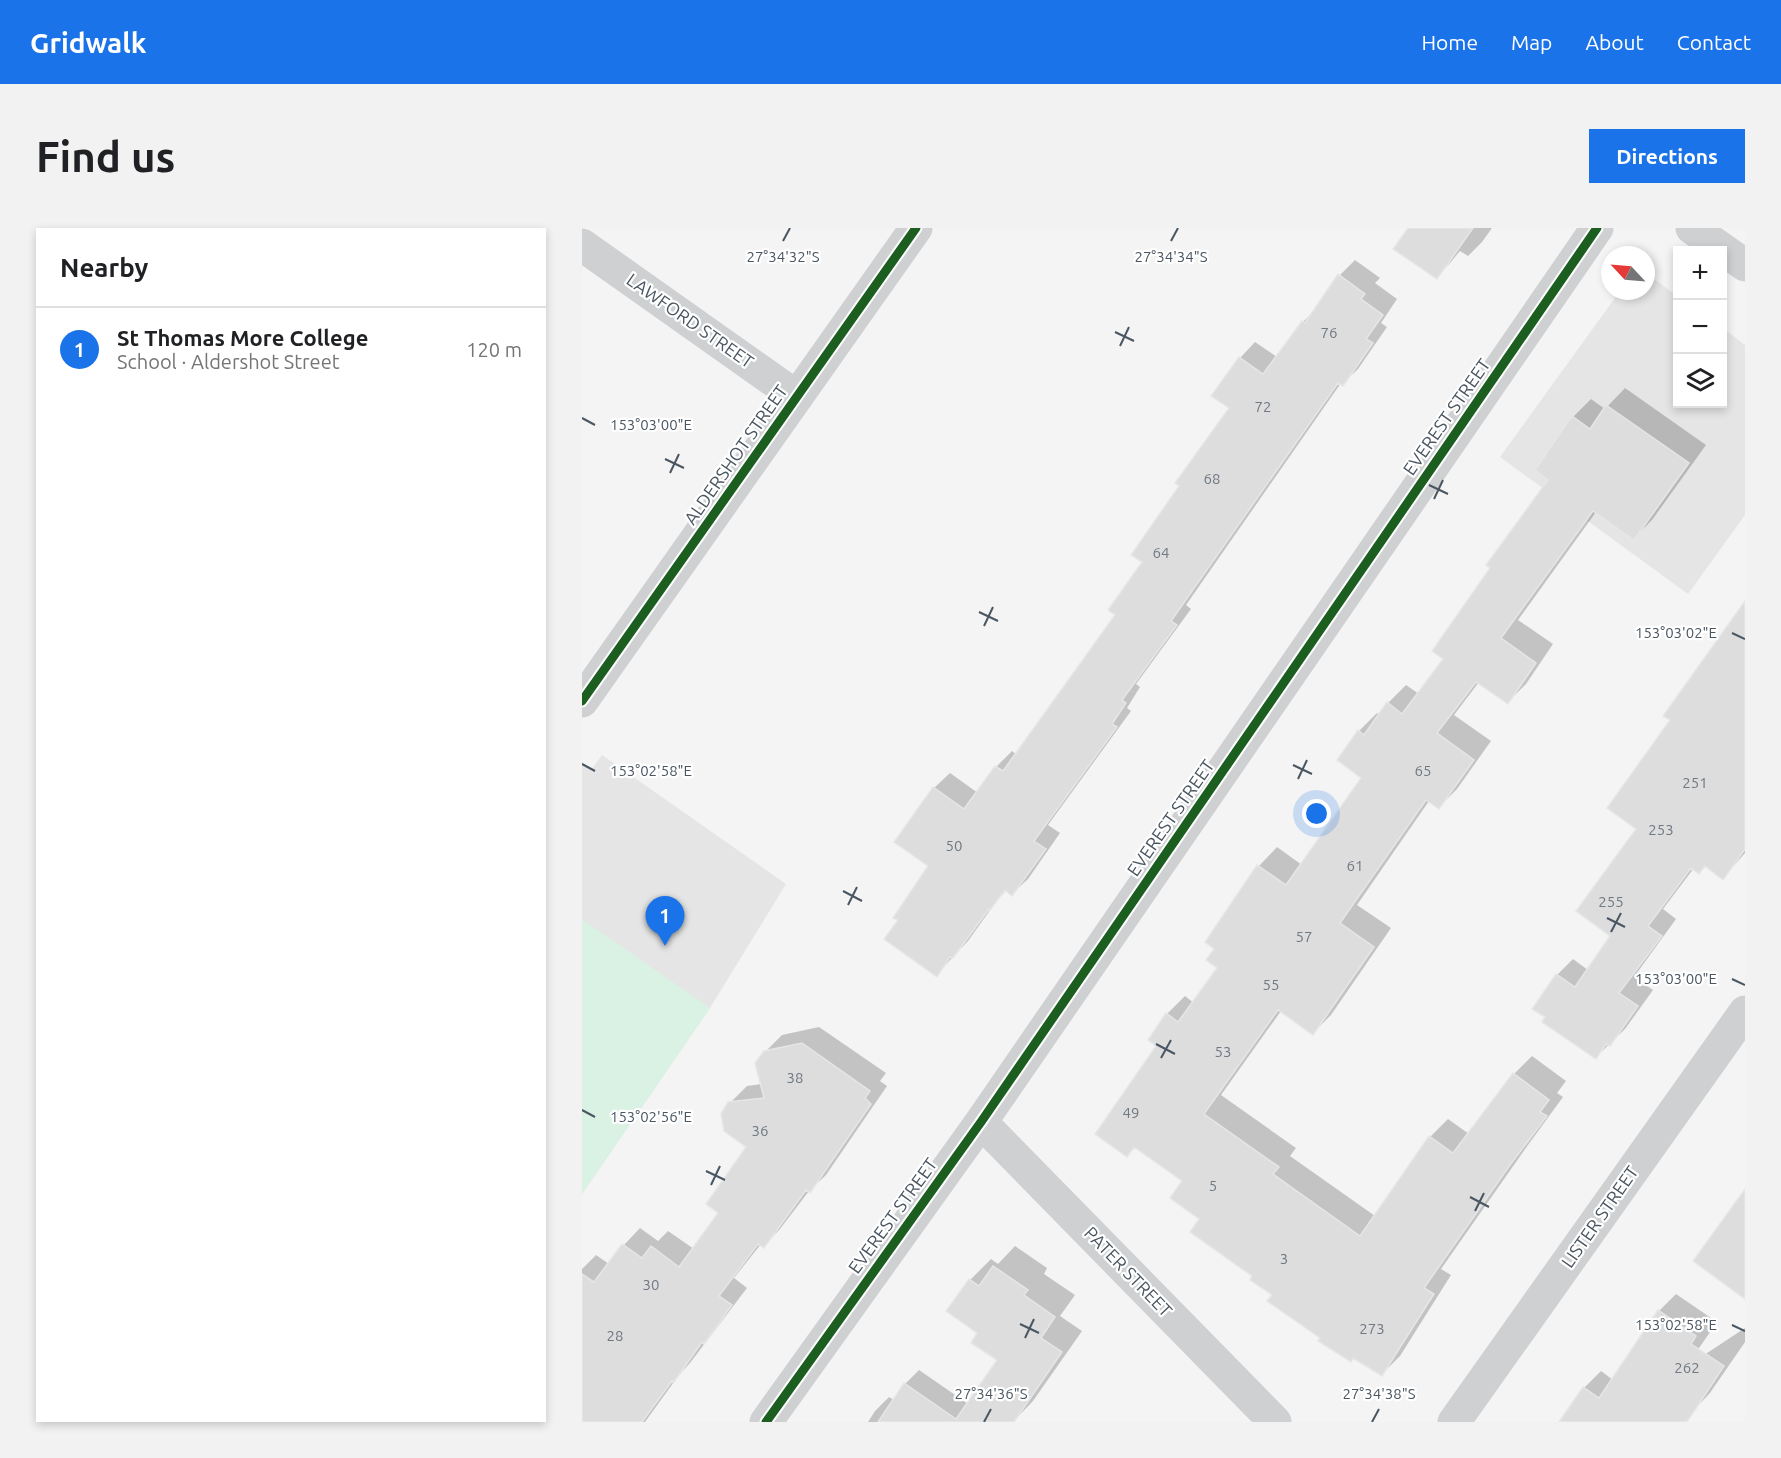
<!DOCTYPE html>
<meta charset="utf-8">
<style>
:root{--surface:#fff;--page:#f2f2f2;--text:#202124;--muted:#757577;--line:#e0e0e0;--accent:#1a73e8}
body{margin:0;font-family:Ubuntu,sans-serif;background:var(--page);color:var(--text)}
.controls{position:absolute;right:18px;top:18px;display:grid;overflow:hidden;border-radius:0px;box-shadow:0 3px 9px #0003}
.controls button{width:54px;height:54px;display:grid;place-items:center;padding:0;border:0;border-bottom:2px solid var(--line);background:var(--surface);color:var(--text);font:30px sans-serif}
.compass{position:absolute;left:1019px;top:18px;width:54px;height:54px;border-radius:50%;background:var(--surface);box-shadow:0 3px 9px #0003;rotate:296deg}
.you{position:absolute;left:735px;top:586px;width:21px;height:21px;margin:-15px;border:4px solid #fff;border-radius:50%;background:#1a73e8;box-shadow:0 0 0 9px #1a73e833}
.badge{display:grid;place-items:center;width:39px;height:39px;border-radius:50%;background:var(--accent);color:#fff;font-size:20px;font-weight:700}
.pin{position:absolute;translate:-50% -50px;filter:drop-shadow(0 2px 3px #0008)}
.pin::after{content:'';position:absolute;top:32px;width:21px;height:18px;background:inherit;clip-path:polygon(0 0,100% 0,50% 100%)}
.list{margin:0;padding:0;list-style:none}
h2{display:flex;justify-content:space-between;align-items:center;height:78px;margin:0;padding:0 24px;font-size:26px}
h2 small{font-size:20px;font-weight:400;color:var(--muted)}
.list li{display:grid;grid-template-columns:39px 1fr auto;gap:18px;align-items:center;box-sizing:border-box;height:84px;padding:0 24px;border-top:2px solid var(--line)}
.list b{display:block;font-size:22px;white-space:nowrap}
.list p{margin:0;font-size:20px;white-space:nowrap;color:var(--muted)}
.list em{font-size:20px;font-style:normal;color:var(--muted)}
.icon{flex:none;width:33px;height:33px;fill:none;stroke:currentColor;stroke-width:2;stroke-linecap:round;stroke-linejoin:round}
.map{position:relative;flex:none;width:1163px;height:1194px;overflow:hidden;border-radius:0px}
header{display:flex;align-items:center;gap:36px;box-sizing:border-box;height:84px;padding:0 30px;background:var(--accent);color:#fff}
header strong{font-size:28px}
nav{display:flex;gap:33px;margin-inline-start:auto;font-size:21px}
.intro{display:flex;align-items:center;justify-content:space-between;box-sizing:border-box;height:144px;padding:0 36px}
h1{margin:0;font-size:42px}
.button{padding:15px 27px;border-radius:0px;background:var(--accent);color:#fff;font-size:21px;font-weight:700}
main{display:flex;gap:36px;padding:0 36px}
aside{flex:1;background:var(--surface);border-radius:0px;box-shadow:0 3px 9px #0003}
.map>svg:first-child{display:block}
.education{fill:#e6e5e6}
.green{fill:#d9f2e3}
.shadow{fill:#0003}
.building{fill:#ddddde;stroke:#e5e6e7;stroke-width:1.5}
.lines{fill:none;stroke-linecap:round;stroke-linejoin:round}
.minor{stroke:#ced0d2;stroke-width:33}
.tertiary{stroke:#ced0d2;stroke-width:33}
.cycleway-casing{stroke:#fff;stroke-width:13}
.cycleway{stroke:#1b5e20;stroke-width:9}
.ticks{fill:none;stroke:#4a5661;stroke-width:2}
.labels{text-anchor:middle;stroke-width:4.5;stroke-linejoin:round;paint-order:stroke}
.number-label{font-size:15px;fill:#707881}
.street-label{font-size:18px;fill:#4a5661;stroke:#fff}
.ticks-label{font-size:15px;text-anchor:middle;fill:#4a5661;stroke:#fff;stroke-width:4.5;stroke-linejoin:round;paint-order:stroke}
</style>
<header>
<strong>Gridwalk</strong>
<nav><a>Home</a><a>Map</a><a>About</a><a>Contact</a></nav>
</header>
<div class="intro"><h1>Find us</h1><a class="button">Directions</a></div>
<main>
<aside>
<h2>Nearby<small></small></h2>
<ul class="list">
<li><span class="badge">1</span><div><b>St Thomas More College</b><p>School · Aldershot Street</p></div><em>120 m</em></li>
</ul>
</aside>
<div class="map">
<svg width="1163" height="1194" viewBox="0 0 1163 1194">
<rect width="100%" height="100%" fill="#f4f4f4"/>
<path class="education" d="M 1064,45 L 1095,68 L 1096,176 L 1140,176 L 1141,100 L 1163,117 L 1163,287 L 1106,366 L 918,229 L 1038,63 L 1064,63 Z
M 20,527 L 204,656 L 128,780 L 0,966 L 0,534 L 10,541 Z"/>
<path class="green" d="M 0,691 L 128,780 L 0,966 Z"/>
<path class="shadow" d="M 828,0 L 910,0 L 900,14 L 886,28 L 878,23 L 868,35 L 854,49 Z
M 773,32 L 798,50 L 793,55 L 815,71 L 799,95 L 805,99 L 776,141 L 760,156 L 759,155 L 604,377 L 609,381 L 554,456 L 558,459 L 545,480 L 549,483 L 466,597 L 478,605 L 446,651 L 430,666 L 425,662 L 416,671 L 386,713 L 354,747 L 348,637 L 352,560 L 368,545 L 396,565 L 415,538 L 430,523 L 435,527 L 536,387 L 600,257 L 649,179 L 632,167 L 658,130 L 673,114 L 695,129 L 721,94 L 735,80 L 758,47 Z
M 1043,160 L 1124,217 L 1070,292 L 1052,310 L 1014,284 L 936,392 L 971,416 L 944,456 L 926,474 L 897,454 L 872,487 L 909,513 L 875,561 L 857,579 L 847,573 L 775,677 L 809,700 L 749,787 L 731,805 L 699,783 L 639,867 L 714,920 L 708,928 L 793,988 L 848,909 L 866,891 L 887,906 L 932,846 L 950,828 L 984,853 L 975,865 L 981,869 L 946,917 L 859,1041 L 869,1047 L 818,1128 L 800,1146 L 772,1129 L 769,1132 L 740,1110 L 692,1067 L 619,991 L 602,953 L 554,919 L 545,927 L 585,786 L 603,768 L 612,775 L 638,739 L 634,721 L 625,714 L 677,638 L 695,619 L 720,637 L 781,549 L 777,503 L 795,485 L 798,487 L 806,475 L 824,457 L 837,466 L 863,431 L 969,251 L 991,189 L 1009,171 L 1023,181 Z
M 1163,376 L 1163,625 L 1141,650 L 1124,637 L 1117,644 L 1112,640 L 1081,681 L 1094,691 L 1052,749 L 1071,762 L 1043,801 L 1014,829 L 975,747 L 991,731 L 1006,742 L 1030,708 L 1056,601 L 1090,492 Z
M 237,799 L 304,845 L 298,853 L 305,858 L 244,947 L 227,963 L 198,1001 L 182,1018 L 179,1016 L 152,1050 L 165,1060 L 108,1135 L 97,1147 L 63,1194 L 7,1194 L 0,1189 L 0,1041 L 14,1027 L 27,1036 L 42,1017 L 58,1000 L 76,1013 L 86,1003 L 112,1021 L 138,985 L 166,919 L 148,875 L 165,858 L 180,856 L 183,824 L 200,807 Z
M 433,1018 L 465,1040 L 462,1046 L 493,1067 L 478,1088 L 500,1103 L 451,1173 L 431,1194 L 417,1132 L 397,1104 L 388,1052 L 409,1031 L 416,1036 Z
M 1094,1066 L 1135,1094 L 1104,1139 L 1163,1100 L 1163,1114 L 1128,1165 L 1112,1182 L 1065,1194 L 979,1194 L 1002,1160 L 1019,1143 L 1031,1152 L 1077,1083 Z
M 337,1142 L 392,1180 L 383,1194 L 286,1194 L 293,1183 L 307,1169 L 312,1172 L 323,1156 Z"/>
<path class="building" d="M 826,0 L 891,0 L 855,51 L 811,21 Z
M 756,46 L 783,66 L 779,71 L 801,87 L 784,111 L 791,115 L 761,158 L 756,155 L 589,393 L 595,397 L 540,472 L 544,475 L 530,496 L 535,499 L 452,613 L 464,621 L 430,668 L 423,662 L 408,682 L 407,681 L 371,730 L 368,729 L 355,749 L 302,711 L 316,692 L 311,690 L 346,638 L 312,614 L 351,559 L 382,581 L 413,538 L 421,543 L 533,387 L 526,382 L 560,334 L 549,327 L 597,258 L 593,255 L 647,180 L 629,168 L 657,129 L 681,146 L 720,93 L 723,95 Z
M 1024,177 L 1107,235 L 1052,312 L 1011,283 L 919,410 L 954,435 L 926,476 L 894,454 L 855,505 L 892,532 L 857,581 L 844,572 L 758,695 L 792,719 L 731,807 L 696,782 L 622,886 L 697,939 L 691,946 L 778,1008 L 847,908 L 871,925 L 931,845 L 967,872 L 958,884 L 965,888 L 928,937 L 842,1060 L 852,1066 L 800,1148 L 771,1130 L 769,1134 L 736,1113 L 738,1110 L 685,1073 L 690,1067 L 668,1052 L 670,1048 L 608,1004 L 617,991 L 588,970 L 600,953 L 552,919 L 545,929 L 513,906 L 574,818 L 566,812 L 584,785 L 596,794 L 635,740 L 624,732 L 632,721 L 623,714 L 675,637 L 704,657 L 779,550 L 755,532 L 776,502 L 782,507 L 805,474 L 820,486 L 861,431 L 850,423 L 908,340 L 904,337 L 966,252 L 953,242 L 990,188 L 1008,201 Z
M 1163,373 L 1163,621 L 1141,652 L 1123,638 L 1117,646 L 1109,640 L 1066,698 L 1080,708 L 1037,765 L 1056,778 L 1028,818 L 1024,816 L 1014,831 L 960,794 L 963,789 L 950,781 L 974,746 L 993,759 L 1028,708 L 994,683 L 1054,601 L 1025,580 L 1088,492 L 1081,488 Z
M 220,815 L 288,863 L 283,870 L 289,876 L 228,965 L 224,962 L 182,1020 L 176,1016 L 137,1068 L 150,1077 L 122,1116 L 120,1114 L 92,1154 L 90,1153 L 60,1194 L 0,1194 L 0,1046 L 12,1054 L 40,1016 L 60,1030 L 69,1018 L 97,1039 L 136,985 L 124,976 L 164,919 L 142,903 L 139,886 L 146,874 L 182,870 L 173,835 L 182,823 Z
M 1163,961 L 1163,1071 L 1111,1033 Z
M 411,1038 L 446,1062 L 442,1067 L 473,1089 L 459,1110 L 480,1124 L 432,1194 L 296,1194 L 322,1155 L 374,1191 L 415,1132 L 389,1115 L 395,1105 L 364,1083 L 387,1051 L 397,1058 Z
M 1076,1082 L 1114,1108 L 1109,1116 L 1142,1138 L 1105,1194 L 977,1194 L 1001,1159 L 1017,1170 Z"/>
<g class="lines">
<path class="minor" d="M 1110,0 L 1163,37
M 0,17 L 215,169
M 0,473 L 334,0
M 399,894 L 693,1194
M 184,1194 L 399,894 L 1015,0"/>
<path class="tertiary" d="M 872,1194 L 1163,784"/>
<g class="cycleway-casing">
<path id="cycleway" d="M 0,473 L 334,0
M 184,1194 L 399,894 L 1015,0"/>
</g>
<use href="#cycleway" class="cycleway"/>
</g>
<path class="ticks" d="M 201,13 L 208,0M 589,13 L 596,0M 533,104 L 552,113M 538,118 L 547,99M 0,190 L 13,197M 83,231 L 102,240M 88,245 L 97,226M 847,257 L 866,266M 852,271 L 861,252M 397,384 L 416,393M 402,398 L 411,379M 1150,405 L 1163,411M 0,536 L 13,543M 711,537 L 730,546M 716,551 L 725,532M 261,663 L 280,673M 266,677 L 275,659M 1025,690 L 1043,699M 1029,704 L 1039,685M 1150,751 L 1163,757M 574,816 L 593,826M 579,830 L 589,812M 0,882 L 13,889M 124,943 L 143,952M 129,957 L 138,938M 888,969 L 907,979M 893,983 L 902,965M 438,1096 L 457,1105M 1150,1097 L 1163,1103M 443,1110 L 452,1091M 402,1194 L 409,1181M 790,1194 L 797,1181"/>
<g class="labels">
<g class="number-label">
<text x="747" y="110">76</text>
<text x="681" y="184">72</text>
<text x="630" y="256">68</text>
<text x="579" y="330">64</text>
<text x="841" y="548">65</text>
<text x="1113" y="560">251</text>
<text x="1079" y="607">253</text>
<text x="372" y="623">50</text>
<text x="773" y="643">61</text>
<text x="1029" y="679">255</text>
<text x="722" y="714">57</text>
<text x="689" y="762">55</text>
<text x="641" y="829">53</text>
<text x="213" y="855">38</text>
<text x="549" y="890">49</text>
<text x="178" y="908">36</text>
<text x="631" y="963">5</text>
<text x="702" y="1036">3</text>
<text x="69" y="1062">30</text>
<text x="790" y="1106">273</text>
<text x="33" y="1113">28</text>
<text x="1105" y="1145">262</text>
</g>
<g class="street-label">
<text transform="translate(108 93) rotate(35)" y="6">LAWFORD STREET</text>
<text transform="translate(865 189) rotate(-55)" y="6">EVEREST STREET</text>
<text transform="translate(154 227) rotate(-55)" y="6">ALDERSHOT STREET</text>
<text transform="translate(589 590) rotate(-55)" y="6">EVEREST STREET</text>
<text transform="translate(311 988) rotate(-54)" y="6">EVEREST STREET</text>
<text transform="translate(1018 989) rotate(-55)" y="6">LISTER STREET</text>
<text transform="translate(546 1044) rotate(46)" y="6">PATER STREET</text>
</g>
</g>
<g class="ticks-label">
<text x="201" y="34">27°34'32"S</text>
<text x="589" y="34">27°34'34"S</text>
<text x="69" y="202">153°03'00"E</text>
<text x="1094" y="410">153°03'02"E</text>
<text x="69" y="548">153°02'58"E</text>
<text x="1094" y="756">153°03'00"E</text>
<text x="69" y="894">153°02'56"E</text>
<text x="1094" y="1102">153°02'58"E</text>
<text x="409" y="1171">27°34'36"S</text>
<text x="797" y="1171">27°34'38"S</text>
</g>
</svg>
<div class="controls">
<button>+</button>
<button>−</button>
<button><svg class="icon" aria-label="layers" viewBox="0 0 24 24"><path d="M12 4l9 5-9 5-9-5zM3 14l9 5 9-5"/></svg></button>
</div>
<svg class="compass" viewBox="-18 -18 36 36"><path d="M0-13l5 13h-10z" fill="#e53935"/><path d="M0 13l5-13h-10z" fill="#757577"/></svg>
<div class="you"></div>
<div class="pin badge" style="left:83px;top:718px">1</div>
</div>
</main>
